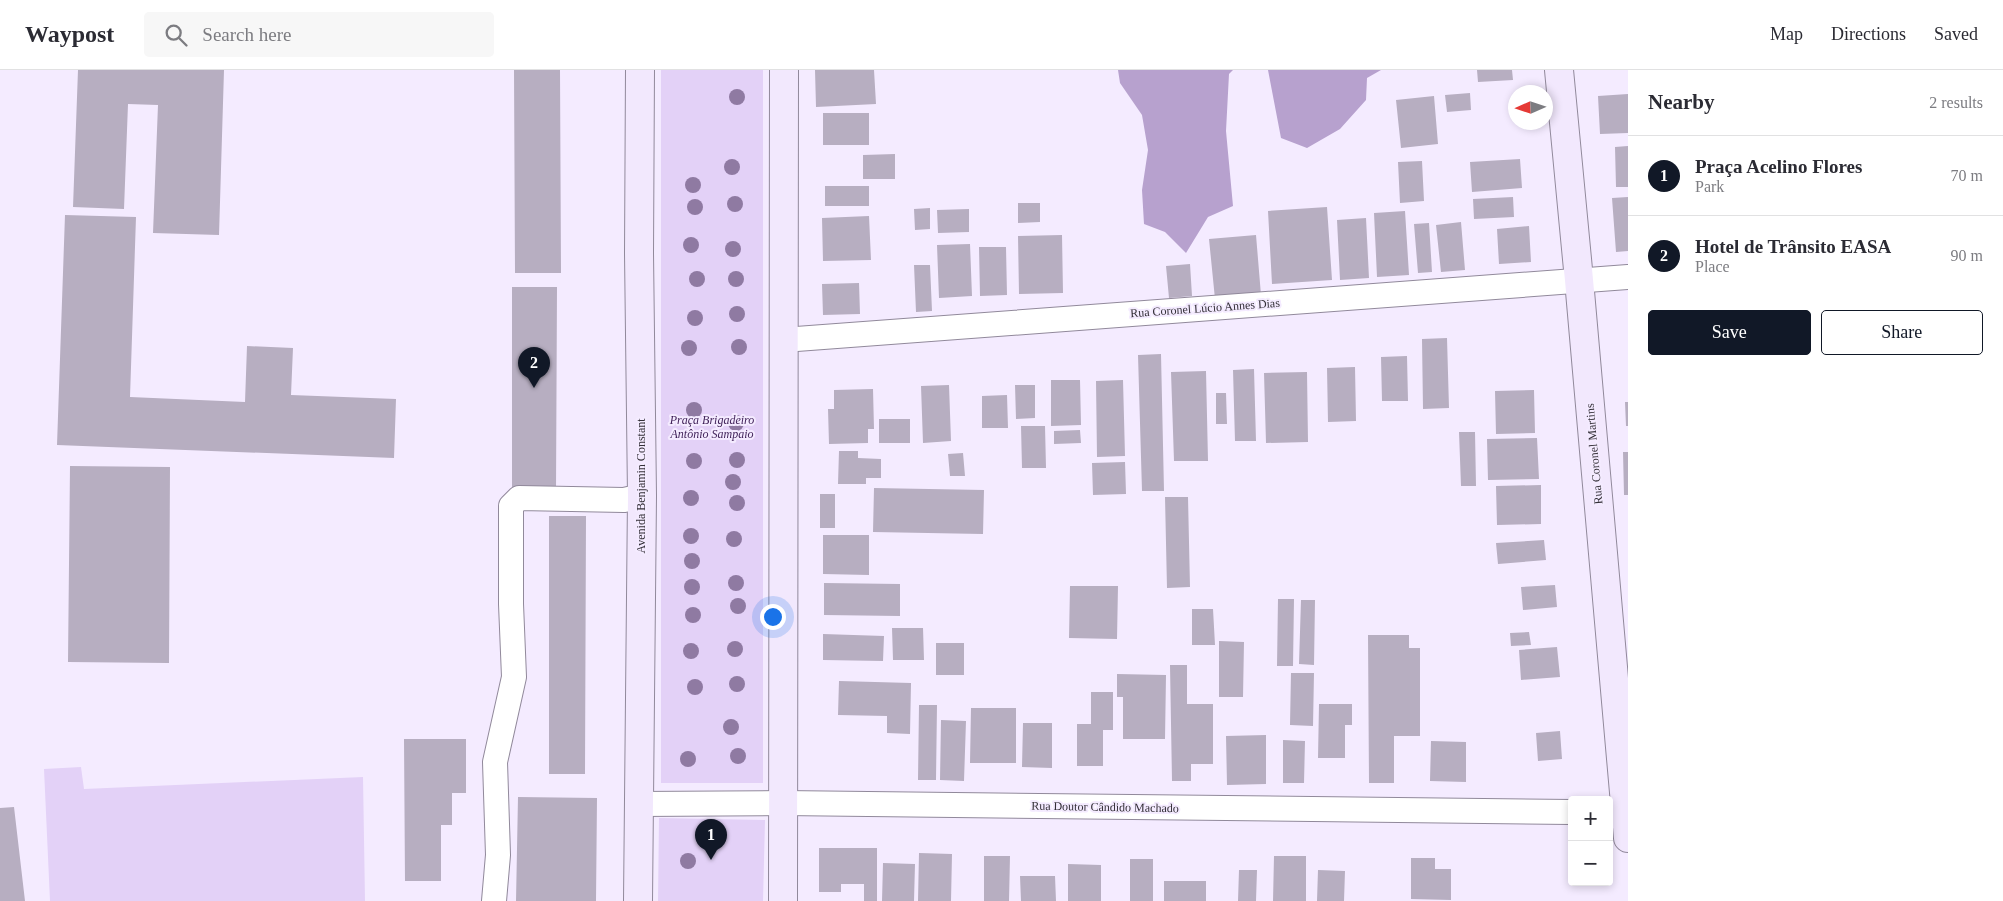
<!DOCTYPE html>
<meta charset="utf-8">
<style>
:root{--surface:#fff;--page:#f7f7f7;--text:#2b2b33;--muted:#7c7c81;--line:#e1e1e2;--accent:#111827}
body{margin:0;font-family:"Times New Roman",serif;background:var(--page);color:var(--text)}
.controls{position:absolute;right:15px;bottom:15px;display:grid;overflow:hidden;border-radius:5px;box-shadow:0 2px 8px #0003}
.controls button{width:45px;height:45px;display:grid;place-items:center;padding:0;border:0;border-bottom:1px solid var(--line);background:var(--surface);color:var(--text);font:25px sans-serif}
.compass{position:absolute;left:1508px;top:15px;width:45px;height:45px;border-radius:50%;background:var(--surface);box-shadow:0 2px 8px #0003;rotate:267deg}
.you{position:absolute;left:772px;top:546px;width:18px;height:18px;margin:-12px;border:4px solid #fff;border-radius:50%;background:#1a73e8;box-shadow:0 0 0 8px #1a73e833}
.badge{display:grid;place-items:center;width:32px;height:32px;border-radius:50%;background:var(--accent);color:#fff;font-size:16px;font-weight:700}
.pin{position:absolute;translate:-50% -41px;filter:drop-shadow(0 1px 2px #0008)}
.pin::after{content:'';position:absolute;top:26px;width:18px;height:15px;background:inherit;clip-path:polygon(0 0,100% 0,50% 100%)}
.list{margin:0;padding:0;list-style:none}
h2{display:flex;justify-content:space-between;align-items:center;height:65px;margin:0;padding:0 20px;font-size:21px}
h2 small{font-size:16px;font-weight:400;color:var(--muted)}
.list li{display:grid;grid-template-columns:32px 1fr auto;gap:15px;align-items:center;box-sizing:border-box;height:80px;padding:0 20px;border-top:1px solid var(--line)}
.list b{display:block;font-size:19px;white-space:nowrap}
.list p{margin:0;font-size:16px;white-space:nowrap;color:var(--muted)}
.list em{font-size:16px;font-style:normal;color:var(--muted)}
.actions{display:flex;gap:10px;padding:15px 20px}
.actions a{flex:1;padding:11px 0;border:1px solid var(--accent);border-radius:5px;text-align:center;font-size:18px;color:var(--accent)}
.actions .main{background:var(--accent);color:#fff}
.icon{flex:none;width:28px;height:28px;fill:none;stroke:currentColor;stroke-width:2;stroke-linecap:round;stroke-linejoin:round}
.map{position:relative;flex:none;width:1628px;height:831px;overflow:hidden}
header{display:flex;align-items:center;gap:30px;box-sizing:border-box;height:70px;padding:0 25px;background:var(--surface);border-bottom:1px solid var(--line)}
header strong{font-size:24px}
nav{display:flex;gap:28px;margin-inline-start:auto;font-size:18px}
.search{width:350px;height:45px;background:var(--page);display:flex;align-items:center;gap:12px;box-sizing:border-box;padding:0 18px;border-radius:5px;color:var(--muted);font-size:19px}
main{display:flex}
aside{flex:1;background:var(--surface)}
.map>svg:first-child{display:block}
.green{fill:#e3d1f7}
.forest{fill:#b7a1ce}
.building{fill:#b7aec1}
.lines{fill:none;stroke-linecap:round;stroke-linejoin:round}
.street-casing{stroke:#91899b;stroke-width:26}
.secondary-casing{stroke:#91899b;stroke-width:30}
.street{stroke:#fff;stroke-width:24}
.secondary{stroke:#f2e8fd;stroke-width:28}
.tree{fill:#8f7aa2}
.labels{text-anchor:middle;stroke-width:4;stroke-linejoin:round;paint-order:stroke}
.street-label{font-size:12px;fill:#332f37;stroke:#f4ebff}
.park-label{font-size:12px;font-style:italic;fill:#3d1e56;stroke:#f4ebff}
</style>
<header>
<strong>Waypost</strong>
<div class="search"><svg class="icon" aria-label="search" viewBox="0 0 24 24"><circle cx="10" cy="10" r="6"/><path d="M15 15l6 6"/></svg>Search here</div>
<nav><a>Map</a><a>Directions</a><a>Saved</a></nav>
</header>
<main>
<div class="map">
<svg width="1628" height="831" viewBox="0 0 1628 831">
<rect width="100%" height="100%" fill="#f4ebff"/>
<path class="green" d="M 661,0 L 763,0 L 763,713 L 661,713 Z
M 81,697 L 84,719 L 363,707 L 365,831 L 50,831 L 44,699 Z
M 659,748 L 765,750 L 763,831 L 658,831 Z"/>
<path class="forest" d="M 1118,0 L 1233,0 L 1229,4 L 1226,61 L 1233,136 L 1208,147 L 1186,183 L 1165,162 L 1144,154 L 1142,120 L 1148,80 L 1142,45 L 1120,13 Z
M 1268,0 L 1381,0 L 1367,8 L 1366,30 L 1340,59 L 1307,78 L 1281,68 Z"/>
<path class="building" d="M 78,0 L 224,0 L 219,165 L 153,163 L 158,35 L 128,34 L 124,139 L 73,137 Z
M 514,0 L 560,0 L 561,203 L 515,203 Z
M 815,0 L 874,0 L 876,34 L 816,37 Z
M 1477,0 L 1512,0 L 1513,10 L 1478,12 Z
M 1470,23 L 1471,40 L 1447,42 L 1445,25 Z
M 1628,24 L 1628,63 L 1600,64 L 1598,26 Z
M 1434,26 L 1438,74 L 1401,78 L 1396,30 Z
M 823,43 L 869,43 L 869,75 L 823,75 Z
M 1628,76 L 1628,117 L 1616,117 L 1615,77 Z
M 895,84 L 895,109 L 863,109 L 863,85 Z
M 1520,89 L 1522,118 L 1472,122 L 1470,92 Z
M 1422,91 L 1424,131 L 1400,133 L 1398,92 Z
M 825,116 L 869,116 L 869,136 L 825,136 Z
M 1513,127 L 1514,147 L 1474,149 L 1473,129 Z
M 1628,127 L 1628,181 L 1616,182 L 1612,128 Z
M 1018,133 L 1040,133 L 1040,152 L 1018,153 Z
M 1327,137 L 1332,210 L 1272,214 L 1268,141 Z
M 930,138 L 930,159 L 915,160 L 914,139 Z
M 969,139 L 969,162 L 938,163 L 937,140 Z
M 1405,141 L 1409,205 L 1377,207 L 1374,143 Z
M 65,145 L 136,147 L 130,327 L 245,332 L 247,276 L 293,278 L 291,325 L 396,329 L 394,388 L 57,375 Z
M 869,146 L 871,190 L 823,191 L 822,148 Z
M 1366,148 L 1369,208 L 1340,210 L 1337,150 Z
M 1461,152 L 1465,200 L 1441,202 L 1436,155 Z
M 1429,153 L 1432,202 L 1418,203 L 1414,154 Z
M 1529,156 L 1531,192 L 1499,194 L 1497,159 Z
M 1062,165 L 1063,223 L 1019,224 L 1018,166 Z
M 1256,165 L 1261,225 L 1215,229 L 1209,169 Z
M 970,174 L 972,226 L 939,228 L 937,175 Z
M 979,177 L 1006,177 L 1007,225 L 980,226 Z
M 1190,194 L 1192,226 L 1169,228 L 1166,196 Z
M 914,195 L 930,195 L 932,241 L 916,242 Z
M 859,213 L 860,244 L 823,245 L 822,214 Z
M 512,217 L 557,217 L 556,420 L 512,420 Z
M 1447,268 L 1449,338 L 1423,339 L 1422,269 Z
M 1161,284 L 1164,421 L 1142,421 L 1138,285 Z
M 1407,286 L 1408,331 L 1382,331 L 1381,287 Z
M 1355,297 L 1356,351 L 1328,352 L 1327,298 Z
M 1254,299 L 1256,371 L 1235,371 L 1233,300 Z
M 1206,301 L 1208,391 L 1174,391 L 1171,302 Z
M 1307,302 L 1308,372 L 1266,373 L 1264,303 Z
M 1051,310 L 1080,310 L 1081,355 L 1051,356 Z
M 1123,310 L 1125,386 L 1097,387 L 1096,311 Z
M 949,315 L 951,371 L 923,373 L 921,316 Z
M 1015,315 L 1035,315 L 1035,348 L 1016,349 Z
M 873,319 L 874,359 L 868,359 L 868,373 L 829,374 L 828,339 L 834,339 L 834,320 Z
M 1534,320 L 1535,363 L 1496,364 L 1495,321 Z
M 1216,323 L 1226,323 L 1227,354 L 1216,354 Z
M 1007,325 L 1008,358 L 982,358 L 982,326 Z
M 1625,332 L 1628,332 L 1628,356 L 1626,356 Z
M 879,349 L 910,349 L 910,373 L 879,373 Z
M 1021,356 L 1045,356 L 1046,398 L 1022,398 Z
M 1080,360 L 1081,373 L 1054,374 L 1054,361 Z
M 1459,362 L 1475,362 L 1476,416 L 1461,416 Z
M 1537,368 L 1539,409 L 1488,410 L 1487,369 Z
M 839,381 L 858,381 L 858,388 L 881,389 L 881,408 L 866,408 L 866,414 L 838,414 Z
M 1623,382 L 1628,382 L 1628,425 L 1624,425 Z
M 963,383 L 965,406 L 950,406 L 948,384 Z
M 1125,392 L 1126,424 L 1093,425 L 1092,393 Z
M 70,396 L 170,397 L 169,593 L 68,592 Z
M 1541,415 L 1541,454 L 1497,455 L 1496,416 Z
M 874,418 L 984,420 L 983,464 L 873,462 Z
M 820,424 L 835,424 L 835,458 L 820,458 Z
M 1165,427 L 1188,427 L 1190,517 L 1167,518 Z
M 549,446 L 586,446 L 585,704 L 549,704 Z
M 823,465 L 869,465 L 869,505 L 823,504 Z
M 1544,470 L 1546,490 L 1498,494 L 1496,473 Z
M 824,513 L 900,514 L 900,546 L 824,545 Z
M 1555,515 L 1557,537 L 1523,540 L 1521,517 Z
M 1070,516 L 1118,516 L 1117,569 L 1069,568 Z
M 1278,529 L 1294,529 L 1293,596 L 1277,596 Z
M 1301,530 L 1315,530 L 1314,595 L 1299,594 Z
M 1192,539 L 1213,539 L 1215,575 L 1192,575 Z
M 892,558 L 923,558 L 924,590 L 893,590 Z
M 1529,562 L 1531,575 L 1511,576 L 1510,563 Z
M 823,564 L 884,566 L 883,591 L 823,590 Z
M 1368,565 L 1409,565 L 1409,578 L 1420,578 L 1420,666 L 1394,666 L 1394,713 L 1369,713 Z
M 1219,571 L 1244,572 L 1243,627 L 1219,627 Z
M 936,573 L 964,573 L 964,605 L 936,605 Z
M 1557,577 L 1560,607 L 1521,610 L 1519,580 Z
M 1170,595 L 1187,595 L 1187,634 L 1213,634 L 1213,694 L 1191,694 L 1191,711 L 1172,711 Z
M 1291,603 L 1314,603 L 1313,656 L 1290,655 Z
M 1117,604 L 1166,605 L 1165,669 L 1123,669 L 1123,627 L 1117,627 Z
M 839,611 L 911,613 L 910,664 L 887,663 L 887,646 L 838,645 Z
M 1091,622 L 1113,622 L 1113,660 L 1103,660 L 1103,696 L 1077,696 L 1077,654 L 1091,654 Z
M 1319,634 L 1352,634 L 1352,655 L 1345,655 L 1345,688 L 1318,688 Z
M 919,635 L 937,635 L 936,710 L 918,710 Z
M 971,638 L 1016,638 L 1016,693 L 970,693 Z
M 941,650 L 966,651 L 964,711 L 940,710 Z
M 1023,653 L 1052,653 L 1052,698 L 1022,697 Z
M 1560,661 L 1562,689 L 1538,691 L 1536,663 Z
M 1266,665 L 1266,714 L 1227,715 L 1226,666 Z
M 404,669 L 466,669 L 466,723 L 452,723 L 452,755 L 441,755 L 441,811 L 405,811 Z
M 1283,670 L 1305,671 L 1304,713 L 1283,713 Z
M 1431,671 L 1466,672 L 1466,712 L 1430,711 Z
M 518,727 L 597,728 L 596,831 L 516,831 Z
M 14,737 L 25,831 L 0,831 L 0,738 Z
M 819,778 L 877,778 L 877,831 L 864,831 L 864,814 L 841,814 L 841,822 L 819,822 Z
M 919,783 L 952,784 L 951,831 L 918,831 Z
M 984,786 L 1010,786 L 1009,831 L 984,831 Z
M 1274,786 L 1306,786 L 1306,831 L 1273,831 Z
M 1411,788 L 1435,788 L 1435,799 L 1451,799 L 1451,830 L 1411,829 Z
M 1130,789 L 1153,789 L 1153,831 L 1130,831 Z
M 883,793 L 915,794 L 914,831 L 882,831 Z
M 1068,794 L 1101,795 L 1101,831 L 1068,831 Z
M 1239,800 L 1257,800 L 1256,831 L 1238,831 Z
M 1318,800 L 1345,801 L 1344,831 L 1317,831 Z
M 1020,806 L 1055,806 L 1056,831 L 1021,831 Z
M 1164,811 L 1206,811 L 1206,831 L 1164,831 Z"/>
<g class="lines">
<g class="street-casing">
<path id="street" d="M 783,270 L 1628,207
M 638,734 L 783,733 L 1572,742
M 494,831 L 498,785 L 495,692 L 514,607 L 511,534 L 511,436 L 519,428 L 624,430 L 642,426"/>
</g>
<g class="secondary-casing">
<path id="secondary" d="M 1559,0 L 1579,210 L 1628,768
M 638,831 L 642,426 L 639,183 L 640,0
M 783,831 L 784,0"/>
</g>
<use href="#street" class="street"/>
<use href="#secondary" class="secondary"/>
</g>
<g class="tree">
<circle cx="737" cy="27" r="8"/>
<circle cx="732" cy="97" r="8"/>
<circle cx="693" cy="115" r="8"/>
<circle cx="735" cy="134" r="8"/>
<circle cx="695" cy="137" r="8"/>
<circle cx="691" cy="175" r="8"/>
<circle cx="733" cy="179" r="8"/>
<circle cx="697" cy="209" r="8"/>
<circle cx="736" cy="209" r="8"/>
<circle cx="737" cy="244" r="8"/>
<circle cx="695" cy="248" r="8"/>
<circle cx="739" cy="277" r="8"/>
<circle cx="689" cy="278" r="8"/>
<circle cx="694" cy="340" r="8"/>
<circle cx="736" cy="353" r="8"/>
<circle cx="737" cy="390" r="8"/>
<circle cx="694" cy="391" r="8"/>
<circle cx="733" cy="412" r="8"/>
<circle cx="691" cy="428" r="8"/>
<circle cx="737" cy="433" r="8"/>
<circle cx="691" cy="466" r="8"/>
<circle cx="734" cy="469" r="8"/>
<circle cx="692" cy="491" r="8"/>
<circle cx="736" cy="513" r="8"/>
<circle cx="692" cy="517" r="8"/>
<circle cx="738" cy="536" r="8"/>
<circle cx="693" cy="545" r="8"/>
<circle cx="735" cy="579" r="8"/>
<circle cx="691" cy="581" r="8"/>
<circle cx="737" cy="614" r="8"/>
<circle cx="695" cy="617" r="8"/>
<circle cx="731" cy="657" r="8"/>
<circle cx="738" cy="686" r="8"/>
<circle cx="688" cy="689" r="8"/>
<circle cx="688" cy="791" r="8"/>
</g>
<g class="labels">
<g class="street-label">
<text transform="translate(1205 238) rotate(-4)" y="4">Rua Coronel Lúcio Annes Dias</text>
<text transform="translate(1594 384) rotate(-95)" y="4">Rua Coronel Martins</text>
<text transform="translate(641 416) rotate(-90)" y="4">Avenida Benjamin Constant</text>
<text transform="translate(1105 737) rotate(1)" y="4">Rua Doutor Cândido Machado</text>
</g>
<g class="park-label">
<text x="712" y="354">Praça Brigadeiro<tspan x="712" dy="14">Antônio Sampaio</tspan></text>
</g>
</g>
</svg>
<div class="controls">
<button>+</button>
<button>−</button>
</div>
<svg class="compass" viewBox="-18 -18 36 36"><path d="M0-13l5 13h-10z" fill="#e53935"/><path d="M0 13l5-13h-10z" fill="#7c7c81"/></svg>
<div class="you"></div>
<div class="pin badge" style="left:711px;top:790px">1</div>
<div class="pin badge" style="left:534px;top:318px">2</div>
</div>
<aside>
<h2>Nearby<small>2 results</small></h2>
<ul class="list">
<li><span class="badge">1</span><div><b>Praça Acelino Flores</b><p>Park</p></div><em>70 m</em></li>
<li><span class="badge">2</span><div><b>Hotel de Trânsito EASA</b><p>Place</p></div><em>90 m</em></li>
</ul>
<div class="actions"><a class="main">Save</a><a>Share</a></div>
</aside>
</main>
